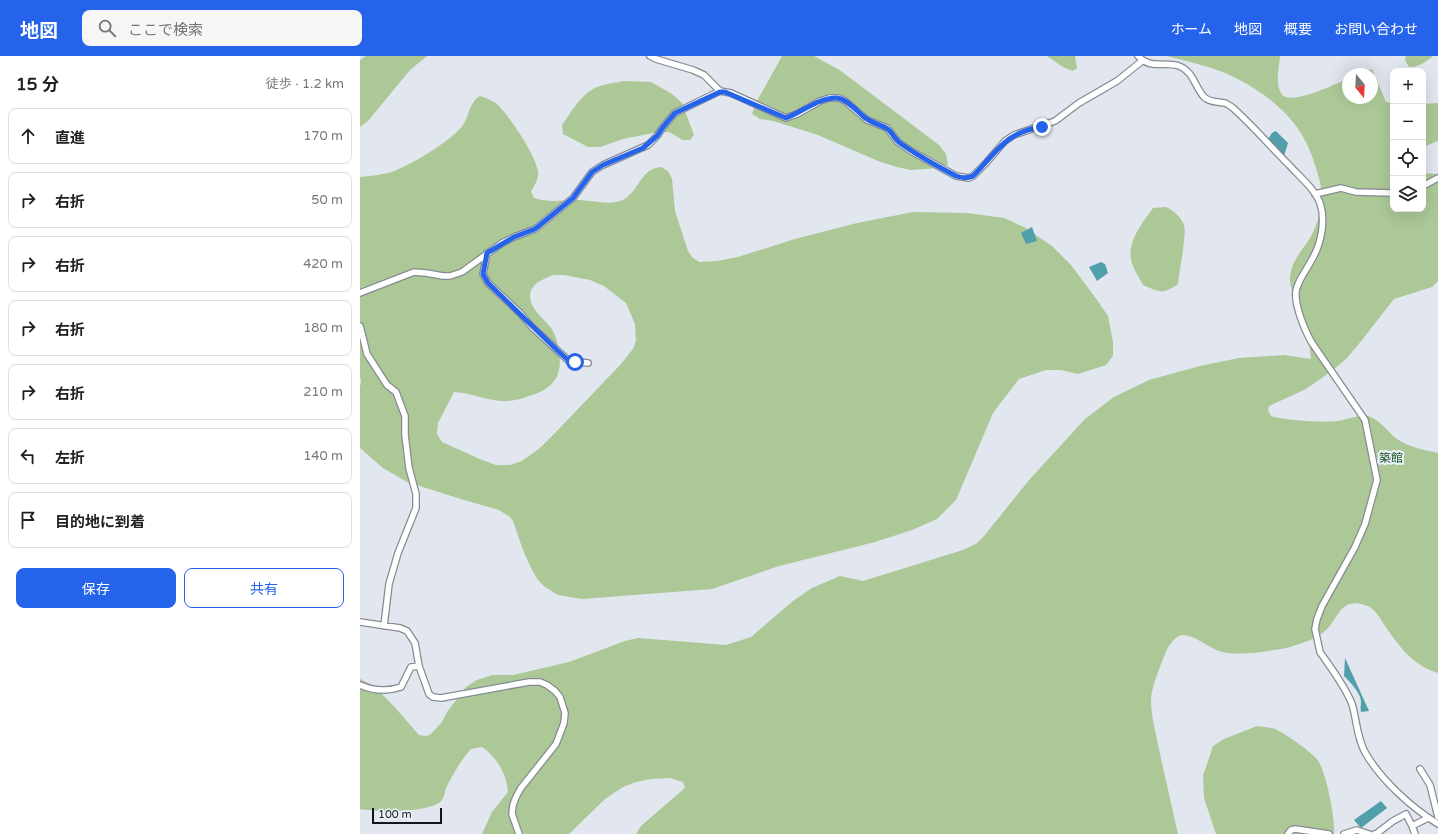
<!DOCTYPE html>
<html lang="ja">
<meta charset="utf-8">
<style>
:root{--surface:#fff;--page:#f6f6f6;--text:#222;--muted:#767676;--line:#e0e0e0;--accent:#2563eb}
body{margin:0;font-family:"Varela Round","Noto Sans JP",sans-serif;background:var(--page);color:var(--text)}
.controls{position:absolute;right:12px;top:12px;display:grid;overflow:hidden;border-radius:8px;box-shadow:0 4px 16px #0002}
.controls button{width:36px;height:36px;display:grid;place-items:center;padding:0;border:0;border-bottom:1px solid var(--line);background:var(--surface);color:var(--text);font:20px sans-serif}
.compass{position:absolute;left:982px;top:12px;width:36px;height:36px;border-radius:50%;background:var(--surface);box-shadow:0 4px 16px #0002;rotate:162deg}
.scale{position:absolute;left:12px;bottom:10px;width:70px;box-sizing:border-box;padding-left:4px;border:2px solid #131518;border-top:0;font-size:11px;line-height:14px;white-space:nowrap;color:#131518;-webkit-text-stroke:3px #eef4fd;paint-order:stroke}
.stop{position:absolute;width:12px;height:12px;margin:-9px;border:3px solid #2563eb;border-radius:50%;background:#fff}
.stop.end{background:#2563eb;border-color:#fff;box-shadow:0 1px 4px #0008}
.list{margin:0;padding:0;list-style:none}
h2{display:flex;justify-content:space-between;align-items:center;height:52px;margin:0;padding:0 16px;font-size:17px}
h2 small{font-size:13px;font-weight:400;color:var(--muted)}
.list li{display:grid;grid-template-columns:26px 1fr auto;gap:12px;align-items:center;box-sizing:border-box;height:56px;margin:0 8px 8px;padding:0 8px;border:1px solid var(--line);border-radius:8px}
.list b{display:block;font-size:15px;white-space:nowrap}
.list em{font-size:13px;font-style:normal;color:var(--muted)}
.actions{display:flex;gap:8px;padding:12px 16px}
.actions a{flex:1;padding:9px 0;border:1px solid var(--accent);border-radius:8px;text-align:center;font-size:14px;color:var(--accent)}
.actions .main{background:var(--accent);color:#fff}
.icon{flex:none;width:22px;height:22px;fill:none;stroke:currentColor;stroke-width:2;stroke-linecap:round;stroke-linejoin:round}
.map{position:relative;flex:none;width:1078px;height:778px;overflow:hidden}
header{display:flex;align-items:center;gap:24px;box-sizing:border-box;height:56px;padding:0 20px;background:var(--accent);color:#fff}
header strong{font-size:19px}
nav{display:flex;gap:22px;margin-inline-start:auto;font-size:14px}
.search{width:280px;height:36px;background:var(--page);display:flex;align-items:center;gap:10px;box-sizing:border-box;padding:0 14px;border-radius:8px;color:var(--muted);font-size:15px}
main{display:flex}
aside{flex:1;background:var(--surface)}
.map>svg:first-child{display:block}
.green{fill:#abc896;fill-rule:evenodd}
.water{fill:#509faa}
.lines{fill:none;stroke-linecap:round;stroke-linejoin:round}
.minor-casing{stroke:#868b93;stroke-width:8}
.minor{stroke:#fff;stroke-width:5.5}
.route{stroke:#2563eb;stroke-width:5}
.labels{text-anchor:middle;stroke-width:4;stroke-linejoin:round;paint-order:stroke}
.quarter-label{font-size:12px;fill:#1f5724;stroke:#eef4fd}
</style>
<header>
<strong>地図</strong>
<div class="search"><svg class="icon" aria-label="search" viewBox="0 0 24 24"><circle cx="10" cy="10" r="6"/><path d="M15 15l6 6"/></svg>ここで検索</div>
<nav><a>ホーム</a><a>地図</a><a>概要</a><a>お問い合わせ</a></nav>
</header>
<main>
<aside>
<h2>15 分<small>徒歩 · 1.2 km</small></h2>
<ul class="list">
<li><svg class="icon" aria-label="ahead" viewBox="0 0 24 24"><path d="M12 20V5M6 11l6-6 6 6"/></svg><div><b>直進</b></div><em>170 m</em></li>
<li><svg class="icon" aria-label="right" viewBox="0 0 24 24"><path d="M7 20v-9h11M14 6l5 5-5 5"/></svg><div><b>右折</b></div><em>50 m</em></li>
<li><svg class="icon" aria-label="right" viewBox="0 0 24 24"><path d="M7 20v-9h11M14 6l5 5-5 5"/></svg><div><b>右折</b></div><em>420 m</em></li>
<li><svg class="icon" aria-label="right" viewBox="0 0 24 24"><path d="M7 20v-9h11M14 6l5 5-5 5"/></svg><div><b>右折</b></div><em>180 m</em></li>
<li><svg class="icon" aria-label="right" viewBox="0 0 24 24"><path d="M7 20v-9h11M14 6l5 5-5 5"/></svg><div><b>右折</b></div><em>210 m</em></li>
<li><svg class="icon" aria-label="left" viewBox="0 0 24 24"><path d="M17 20v-9H6M10 6l-5 5 5 5"/></svg><div><b>左折</b></div><em>140 m</em></li>
<li><svg class="icon" aria-label="arrive" viewBox="0 0 24 24"><path d="M6 21V4h12l-3 4 3 4H6"/></svg><div><b>目的地に到着</b></div></li>
</ul>
<div class="actions"><a class="main">保存</a><a>共有</a></div>
</aside>
<div class="map">
<svg width="1078" height="778" viewBox="0 0 1078 778">
<rect width="100%" height="100%" fill="#e1e6ef"/>
<path class="green" d="M 6,0 L 67,0 L 50,14 L 8,65 L 0,71 L 0,4 Z
M 422,0 L 454,0 L 481,15 L 579,89 L 586,98 L 588,109 L 579,112 L 551,114 L 537,111 L 518,105 L 458,79 L 413,65 L 400,63 L 392,58 L 396,47 Z
M 687,0 L 715,0 L 717,12 L 713,15 L 703,11 Z
M 807,0 L 920,0 C 919,11 915,27 921,37 C 929,52 976,27 988,23 L 988,42 L 1012,42 L 1012,18 L 1000,18 L 1012,13 L 1026,46 L 1033,47 L 1033,153 L 1063,153 L 1063,117 L 1078,118 L 1078,225 L 1072,231 L 1034,243 L 998,289 L 986,303 L 973,314 L 946,333 L 909,350 L 908,354 L 911,360 C 923,364 964,367 978,365 C 987,364 1000,358 1008,360 C 1019,363 1028,376 1037,383 C 1049,391 1064,394 1078,397 L 1078,617 C 1053,610 1039,590 1025,570 C 1019,561 1015,552 1005,549 C 980,541 979,562 966,574 C 957,583 942,587 930,591 C 912,595 876,601 859,595 C 848,591 834,579 823,579 C 815,579 807,592 805,598 C 800,611 791,631 791,645 C 791,661 797,682 800,698 C 806,725 812,751 818,778 L 276,778 L 281,770 L 325,732 L 323,726 L 310,722 L 291,723 L 276,726 L 263,731 L 245,743 L 209,778 L 122,778 L 132,756 L 148,736 C 147,719 137,701 122,691 L 111,693 C 101,704 93,718 86,732 C 85,736 84,741 82,744 C 74,757 14,756 0,753 L 0,623 C 20,631 44,662 59,679 L 65,680 L 70,679 L 82,666 L 87,656 L 106,631 L 117,624 L 132,619 L 153,619 L 209,606 L 265,585 L 278,582 L 366,589 L 391,581 L 433,545 L 452,532 L 480,520 L 503,525 L 603,494 L 616,488 L 624,480 L 670,423 L 725,363 L 754,341 L 789,324 L 840,310 L 879,302 L 924,299 L 951,303 C 950,293 949,282 947,273 C 944,257 929,236 930,222 C 931,205 942,195 950,182 C 956,172 959,161 961,151 C 964,136 959,122 955,109 C 943,67 914,42 876,22 C 855,11 829,6 807,0 Z
M 1046,0 L 1073,0 C 1066,6 1059,11 1049,11 L 1045,4 Z
M 264,25 L 291,26 L 312,38 L 322,47 L 334,79 L 330,84 L 323,84 L 309,76 L 293,77 L 263,83 L 240,91 L 228,91 L 203,78 L 202,69 C 210,58 220,40 233,33 C 242,28 254,27 264,25 Z
M 120,40 C 127,42 134,45 139,50 C 151,63 176,99 178,116 C 179,124 174,129 171,136 L 174,142 C 189,147 203,144 217,144 C 231,144 250,150 263,144 C 279,135 281,112 301,111 L 308,115 L 312,123 L 315,155 L 328,195 L 332,201 L 339,206 L 357,205 L 378,201 L 435,183 L 497,167 L 553,156 L 607,157 L 644,162 L 664,171 L 692,190 L 711,209 L 737,244 L 748,260 L 753,286 L 753,300 L 746,309 L 718,318 L 701,314 L 686,314 L 659,323 L 633,357 L 596,444 L 577,463 L 552,474 L 515,486 L 419,510 L 352,533 L 222,543 L 198,539 L 185,531 L 178,524 L 172,514 L 163,494 L 153,465 L 150,461 L 139,454 L 104,444 L 47,426 L 23,412 L 0,392 L 0,331 L 1,325 L 0,321 L 0,121 C 9,120 19,119 28,117 C 45,113 93,84 103,69 C 109,60 110,45 120,40 ZM 193,219 L 204,219 L 230,224 L 244,230 L 266,247 L 275,268 L 276,285 L 273,293 L 261,308 L 198,374 L 180,392 L 162,405 L 150,409 L 136,409 L 122,404 L 82,386 L 77,378 L 78,367 L 94,336 C 112,337 128,345 145,345 C 153,345 162,343 169,340 C 193,333 203,321 199,295 C 198,289 196,281 193,275 C 186,263 170,255 170,240 C 171,227 182,224 193,219 Z
M 1078,47 L 1078,85 L 1063,91 L 1063,48 Z
M 806,151 C 814,155 820,160 824,169 C 827,178 819,216 818,228 C 803,239 799,236 783,229 C 779,221 772,211 771,203 C 768,184 783,166 793,152 Z
M 897,670 C 903,671 909,671 915,673 C 923,676 955,698 959,706 C 967,722 975,760 974,778 L 856,778 L 844,742 L 843,720 L 853,690 L 864,683 Z"/>
<path class="water" d="M 916,75 L 928,87 L 924,100 L 908,83 L 912,77 Z
M 672,171 L 677,185 L 666,188 L 661,177 Z
M 741,206 L 745,208 L 748,217 L 737,225 L 729,211 Z
M 985,602 L 1009,655 L 1001,656 C 1000,651 1001,650 1001,646 C 1001,637 990,626 984,620 Z
M 1021,745 L 1027,752 L 1001,772 L 994,764 Z"/>
<g class="lines">
<g class="minor-casing">
<path id="minor" d="M 290,0 L 296,3 L 333,14 L 344,19 L 360,35
M 778,0 C 791,14 804,5 819,10 C 833,15 835,31 844,41 C 849,46 858,46 865,47 C 868,48 870,50 873,52 C 893,70 910,90 929,109 C 939,120 954,132 960,147 C 966,165 961,189 951,205 C 946,215 938,224 936,235 C 934,249 945,275 952,287 L 1005,364 L 1017,424 L 1005,468 L 995,491 L 962,550 L 957,563 L 955,573 L 960,596 C 971,612 985,630 992,648 C 997,665 997,683 1006,698 C 1022,725 1052,752 1078,768
M 1063,130 L 1078,122
M 955,138 L 981,132 L 996,136 L 1033,137
M 127,197 L 123,218 L 128,227 L 160,257 L 173,272 L 209,305 L 228,307
M 0,237 L 54,216 L 66,217 L 83,220 L 90,220 L 102,216 L 142,187 L 154,181 L 175,173 L 213,142 L 232,116 L 243,109 L 288,89 L 297,80 L 303,71 L 315,57 L 360,35 L 371,37 L 426,62 L 437,58 L 460,45 L 469,42 L 479,42 L 485,45 L 507,64 L 527,72 L 538,86 L 551,95 L 596,120 L 609,122 L 613,120 L 625,108 L 645,85 L 654,79 L 695,65 L 719,47 L 757,25 L 782,5
M 0,270 L 7,298 L 27,329 L 36,336 L 45,360 L 45,379 L 49,412 L 56,438 L 56,452 L 38,497 L 29,528 L 24,570
M 0,566 L 40,572 L 47,575 L 55,587 L 59,610 L 69,638 L 73,641 L 81,642 L 169,626 L 180,626 L 187,629 L 195,635 L 200,641 L 205,657 L 204,667 L 196,688 L 161,732 L 156,741 L 153,749 L 152,758 L 159,778
M 0,629 C 14,635 27,636 41,631 L 51,611 L 59,610
M 1060,713 L 1070,729 L 1078,761
M 1052,770 L 1068,762
M 928,778 L 931,774 L 935,773 L 969,778
M 984,778 L 997,774 L 1009,778
M 1014,778 L 1016,778 L 1033,765 L 1046,758 L 1052,770 L 1055,778"/>
</g>
<use href="#minor" class="minor"/>
</g>
<g class="lines">
<path class="route" d="M 215,306 L 209,305 L 197,294 L 128,227 L 123,218 L 127,197 L 154,181 L 175,173 L 213,142 L 232,116 L 243,109 L 283,92 L 297,80 L 303,71 L 315,57 L 360,36 L 365,36 L 426,62 C 442,56 458,42 476,42 C 486,42 497,55 504,61 C 510,66 518,68 526,72 C 532,75 534,83 540,87 C 558,100 577,110 596,120 C 602,122 607,123 613,120 C 637,96 645,76 682,71"/>
</g>
<g class="labels">
<g class="quarter-label">
<text x="1031" y="406">築館</text>
</g>
</g>
</svg>
<div class="controls">
<button>+</button>
<button>−</button>
<button><svg class="icon" aria-label="locate" viewBox="0 0 24 24"><circle cx="12" cy="12" r="6"/><path d="M12 2v4M12 18v4M2 12h4M18 12h4"/></svg></button>
<button><svg class="icon" aria-label="layers" viewBox="0 0 24 24"><path d="M12 4l9 5-9 5-9-5zM3 14l9 5 9-5"/></svg></button>
</div>
<svg class="compass" viewBox="-18 -18 36 36"><path d="M0-13l5 13h-10z" fill="#e53935"/><path d="M0 13l5-13h-10z" fill="#767676"/></svg>
<div class="scale">100 m</div>
<div class="stop" style="left:215px;top:306px"></div>
<div class="stop end" style="left:682px;top:71px"></div>
</div>
</main>
